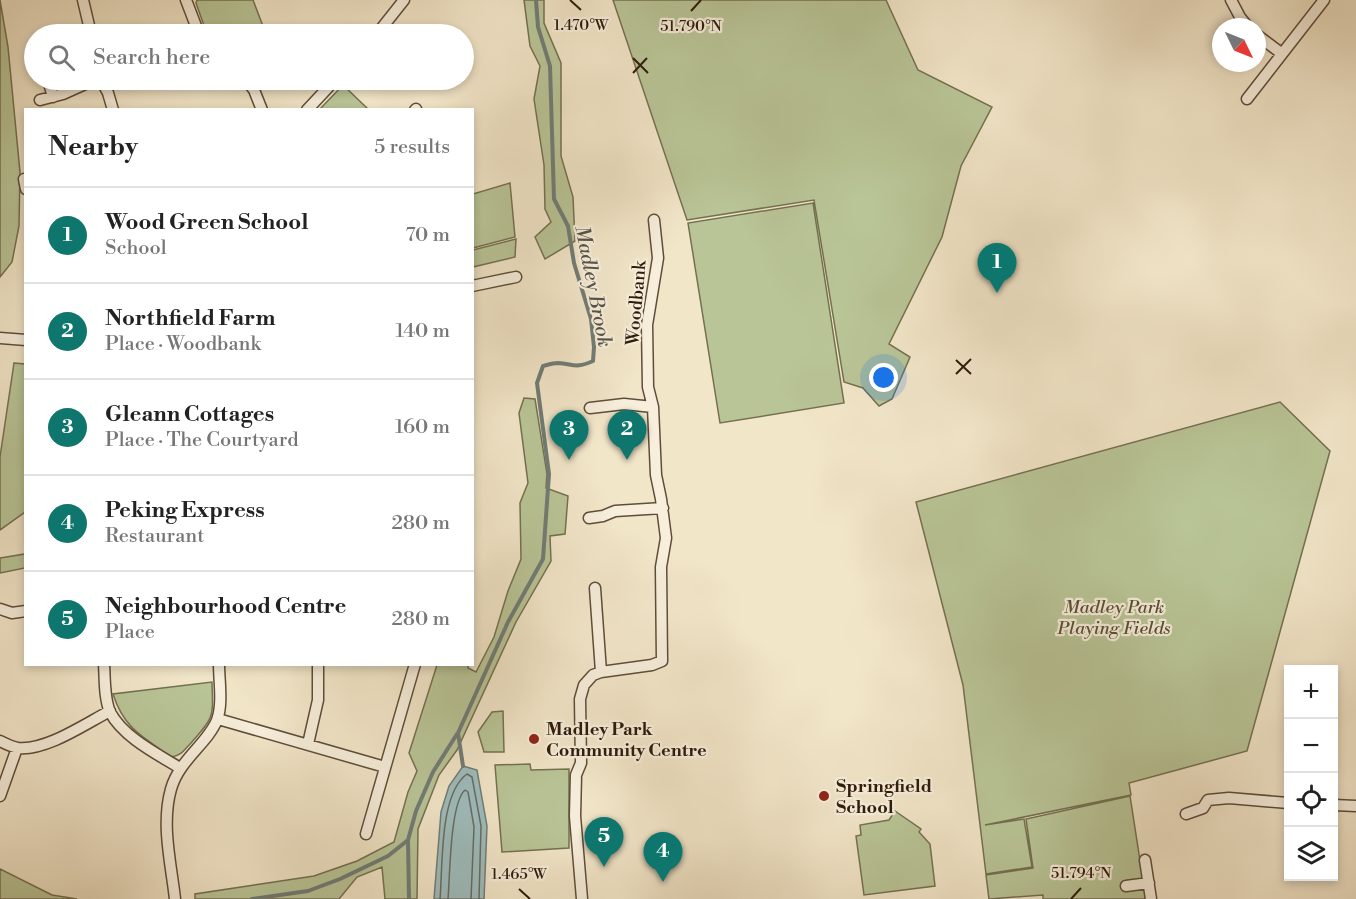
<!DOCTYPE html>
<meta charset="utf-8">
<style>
:root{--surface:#fff;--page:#f2f2f2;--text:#222;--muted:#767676;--line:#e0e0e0;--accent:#0f766e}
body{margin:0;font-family:"Libre Bodoni",serif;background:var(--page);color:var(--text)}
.controls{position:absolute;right:18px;bottom:18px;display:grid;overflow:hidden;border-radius:0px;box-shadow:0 3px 9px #0003}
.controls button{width:54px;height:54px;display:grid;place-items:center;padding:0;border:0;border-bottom:2px solid var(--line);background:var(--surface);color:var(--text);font:30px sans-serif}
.compass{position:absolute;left:1212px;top:18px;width:54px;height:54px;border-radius:50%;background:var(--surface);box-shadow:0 3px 9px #0003;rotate:133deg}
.you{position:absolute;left:884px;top:378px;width:21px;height:21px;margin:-15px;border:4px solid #fff;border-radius:50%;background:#1a73e8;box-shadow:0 0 0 9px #1a73e833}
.badge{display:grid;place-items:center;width:39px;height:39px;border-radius:50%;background:var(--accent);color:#fff;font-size:20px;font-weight:700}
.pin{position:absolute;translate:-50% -50px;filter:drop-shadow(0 2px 3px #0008)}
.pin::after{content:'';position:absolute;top:32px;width:21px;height:18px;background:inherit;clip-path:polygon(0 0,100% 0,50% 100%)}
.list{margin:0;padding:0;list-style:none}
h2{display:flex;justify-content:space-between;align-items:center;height:78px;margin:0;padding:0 24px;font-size:26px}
h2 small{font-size:20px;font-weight:400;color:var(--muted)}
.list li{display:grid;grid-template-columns:39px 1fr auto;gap:18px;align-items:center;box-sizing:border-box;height:96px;padding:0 24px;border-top:2px solid var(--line)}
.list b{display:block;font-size:22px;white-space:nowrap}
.list p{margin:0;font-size:20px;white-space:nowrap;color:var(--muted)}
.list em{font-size:20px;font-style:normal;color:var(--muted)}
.icon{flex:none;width:33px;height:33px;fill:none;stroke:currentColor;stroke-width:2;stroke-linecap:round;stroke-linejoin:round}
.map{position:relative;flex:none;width:1356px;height:899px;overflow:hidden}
.search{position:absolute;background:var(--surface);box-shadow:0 3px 9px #0003;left:24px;top:24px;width:450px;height:66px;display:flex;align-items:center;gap:15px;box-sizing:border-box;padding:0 21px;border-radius:33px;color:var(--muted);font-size:22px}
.panel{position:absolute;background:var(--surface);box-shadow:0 3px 9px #0003;left:24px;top:108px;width:450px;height:558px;border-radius:0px}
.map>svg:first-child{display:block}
.green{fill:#b9c597;stroke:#747050;stroke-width:1.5}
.water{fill:#9ebdbe;stroke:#717c76;stroke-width:1.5}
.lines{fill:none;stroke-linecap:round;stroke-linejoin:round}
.shore{stroke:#666c64;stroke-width:1.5}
.stream{stroke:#717c76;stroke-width:4}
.minor-casing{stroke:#5f4d3a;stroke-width:13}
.minor{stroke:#f7efdc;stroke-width:10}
.ticks{fill:none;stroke:#2e1a0a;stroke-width:2}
.poi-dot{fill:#8f2418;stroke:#f7efdc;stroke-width:2}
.labels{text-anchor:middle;stroke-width:4.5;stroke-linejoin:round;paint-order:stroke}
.street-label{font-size:18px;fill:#2e1a0a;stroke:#f7efdc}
.park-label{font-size:18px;font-style:italic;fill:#584d34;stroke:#f7efdc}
.poi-label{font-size:18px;font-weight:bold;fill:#2e1a0a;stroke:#f7efdc;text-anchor:start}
.water-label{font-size:20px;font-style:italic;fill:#555349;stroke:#f7efdc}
.ticks-label{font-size:15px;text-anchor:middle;fill:#2e1a0a;stroke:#f7efdc;stroke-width:4.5;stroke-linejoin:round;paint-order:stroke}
</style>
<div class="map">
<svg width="1356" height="899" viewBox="0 0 1356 899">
<rect width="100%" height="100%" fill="#f2e6c9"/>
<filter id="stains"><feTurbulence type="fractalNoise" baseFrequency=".00333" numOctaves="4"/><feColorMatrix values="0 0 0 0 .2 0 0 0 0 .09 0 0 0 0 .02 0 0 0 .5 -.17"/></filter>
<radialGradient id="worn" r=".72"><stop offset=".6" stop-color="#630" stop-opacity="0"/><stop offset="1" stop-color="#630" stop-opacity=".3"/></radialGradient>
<path class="green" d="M 0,0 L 8,47 L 20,172 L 19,226 L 12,262 L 0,277 Z
M 197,0 L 253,0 L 266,34 L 207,34 L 196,3 Z
M 524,0 L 544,0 L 544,23 L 561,63 L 561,156 L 573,197 L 575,241 L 545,259 L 535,237 L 551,222 L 545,209 L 544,165 L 534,99 L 540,66 L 530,46 Z
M 613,0 L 886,0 L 918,70 L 992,107 L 961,166 L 942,237 L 889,344 L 910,357 L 892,399 L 879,406 L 863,388 L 844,382 L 814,200 L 687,220 Z
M 343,85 L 368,109 L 320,109 Z
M 510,183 L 515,237 L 473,248 L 473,194 Z
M 813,203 L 844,403 L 720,423 L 688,223 Z
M 516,239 L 515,257 L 473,267 L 473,250 Z
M 14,363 L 25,364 L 25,512 L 0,530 L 0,457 Z
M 524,398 L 535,399 L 547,474 L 546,488 L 568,496 L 565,534 L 550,536 L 551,561 L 516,622 L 457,750 L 439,775 L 418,829 L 417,899 L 385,899 L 382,867 L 357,877 L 339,899 L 195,899 L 195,894 L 314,876 L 357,861 L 394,842 L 408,792 L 417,771 L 409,753 L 437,665 L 468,665 L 468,668 L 476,672 L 494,637 L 508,591 L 521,559 L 520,503 L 528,483 L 519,413 Z
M 1280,402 L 1330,451 L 1247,751 L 1129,783 L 1131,795 L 985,825 L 1024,819 L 1032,867 L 986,874 L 963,685 L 916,502 Z
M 25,554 L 25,568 L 0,573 L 0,558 Z
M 212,682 C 213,718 215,716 191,743 C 184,750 182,755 172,757 C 144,738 124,729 113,694 Z
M 503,711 L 504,752 L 484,752 L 478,732 L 492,712 Z
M 530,764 L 531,770 L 569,769 L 569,848 L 502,852 L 495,765 Z
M 1130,796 L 1146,899 L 1043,899 L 1043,895 L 989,899 L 986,875 L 1033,868 L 1026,819 Z
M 895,811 L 921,829 L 919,832 L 930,844 L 935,886 L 864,895 L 856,836 L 861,835 L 860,825 L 889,820 Z
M 0,869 L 52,895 L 77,899 L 0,899 Z"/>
<path class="water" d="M 463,766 L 477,770 L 487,826 L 484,899 L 434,899 L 441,812 L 449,786 Z"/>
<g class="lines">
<path class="shore" d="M 440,899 C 443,866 439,794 467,774 L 472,777 L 481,826 L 479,899
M 448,899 C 450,876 450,803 465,790 L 468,792 L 474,827 L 471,899"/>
<path class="stream" d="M 463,766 L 458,733 L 508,622 L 543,559 L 549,474 L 537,383 L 543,366 C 547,365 553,363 558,363 C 574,364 575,369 593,361 L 594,347 L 591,319 L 574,263 L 568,226 L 554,199 L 550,66 L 538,27 L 536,0
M 408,840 L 409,899
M 252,899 L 308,891 L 340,879 L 388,856 L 408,840 L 416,811 L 433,772 L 457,734"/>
<g class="minor-casing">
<path id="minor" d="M 83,0 L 91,34
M 186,0 L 199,34
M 1231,0 L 1240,17 L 1248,27
M 377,34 L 404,0
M 1257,35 L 1281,53
M 48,80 L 53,97
M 101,80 L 108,93 L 113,110
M 246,80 L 254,90 L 262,110
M 1247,99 L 1324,0
M 40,100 L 63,94 L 94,80
M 307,110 L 335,80
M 415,110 L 416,109
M 24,179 L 26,189
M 472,286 L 516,277
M 0,338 L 26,340
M 590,408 L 624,404 L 653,407
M 589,518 L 603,516 L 615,511 L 663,508
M 595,588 L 601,672
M 0,609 L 12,613 L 26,611
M 104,664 C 105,679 104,698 110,712 C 123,737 157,754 180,768
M 218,719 L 385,767
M 0,741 C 6,744 12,747 18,748 C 46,751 85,724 110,711
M 308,744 L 318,700 L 318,664
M 0,796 L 17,748
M 1334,805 L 1356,806
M 1186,814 L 1203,808 L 1208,800 L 1229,798 L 1288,803
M 366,834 L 415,664
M 1145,860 L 1151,899
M 1126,886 L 1149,883
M 175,899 C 171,863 161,824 171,789 C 179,760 208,743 217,720 C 223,704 219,681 219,664
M 582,899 L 575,816 L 576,775 L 581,763 L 580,699 L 584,685 L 593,675 L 601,672 L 652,665 L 662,661 L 661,567 L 666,538 L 661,499 L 656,475 L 653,407 L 648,387 L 647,325 L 658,258 L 654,220"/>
</g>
<use href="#minor" class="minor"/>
</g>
<path class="ticks" d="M 570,0 L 581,10M 691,11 L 701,0M 633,58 L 648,73M 633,73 L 647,58M 956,360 L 971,374M 956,374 L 971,359M 519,889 L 530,899M 1071,899 L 1081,888"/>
<g class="poi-dot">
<circle cx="534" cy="739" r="6"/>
<circle cx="824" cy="796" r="6"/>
</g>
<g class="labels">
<g class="street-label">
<text transform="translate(636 303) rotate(-85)" y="6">Woodbank</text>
</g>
<g class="park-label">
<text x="1114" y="613">Madley Park<tspan x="1114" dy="21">Playing Fields</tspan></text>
</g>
<g class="poi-label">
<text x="546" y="735">Madley Park<tspan x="546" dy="21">Community Centre</tspan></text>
<text x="836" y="792">Springfield<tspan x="836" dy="21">School</tspan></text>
</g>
<g class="water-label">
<text transform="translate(594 286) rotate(79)" y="7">Madley Brook</text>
</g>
</g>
<g class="ticks-label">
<text x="581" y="30">1.470°W</text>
<text x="691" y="31">51.790°N</text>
<text x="1081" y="878">51.794°N</text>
<text x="519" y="879">1.465°W</text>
</g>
<rect width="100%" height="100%" filter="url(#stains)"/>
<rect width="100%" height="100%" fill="url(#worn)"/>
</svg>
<div class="controls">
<button>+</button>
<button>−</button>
<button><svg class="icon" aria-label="locate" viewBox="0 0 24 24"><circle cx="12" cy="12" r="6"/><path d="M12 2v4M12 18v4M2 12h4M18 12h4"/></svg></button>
<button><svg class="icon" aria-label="layers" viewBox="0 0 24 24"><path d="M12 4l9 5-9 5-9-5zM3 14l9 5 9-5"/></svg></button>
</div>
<svg class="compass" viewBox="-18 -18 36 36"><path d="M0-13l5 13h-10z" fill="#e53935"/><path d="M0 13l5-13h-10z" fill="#767676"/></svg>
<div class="you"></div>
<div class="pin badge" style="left:997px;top:293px">1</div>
<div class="pin badge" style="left:627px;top:460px">2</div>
<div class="pin badge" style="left:569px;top:460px">3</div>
<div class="pin badge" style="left:663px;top:882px">4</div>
<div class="pin badge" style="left:604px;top:867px">5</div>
<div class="search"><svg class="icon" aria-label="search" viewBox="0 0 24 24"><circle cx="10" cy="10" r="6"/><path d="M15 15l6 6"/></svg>Search here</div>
<section class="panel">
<h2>Nearby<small>5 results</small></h2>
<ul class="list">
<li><span class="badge">1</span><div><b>Wood Green School</b><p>School</p></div><em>70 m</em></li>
<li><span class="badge">2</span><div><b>Northfield Farm</b><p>Place · Woodbank</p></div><em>140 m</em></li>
<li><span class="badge">3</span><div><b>Gleann Cottages</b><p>Place · The Courtyard</p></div><em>160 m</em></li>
<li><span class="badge">4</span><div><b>Peking Express</b><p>Restaurant</p></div><em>280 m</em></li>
<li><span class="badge">5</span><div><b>Neighbourhood Centre</b><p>Place</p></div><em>280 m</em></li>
</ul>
</section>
</div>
